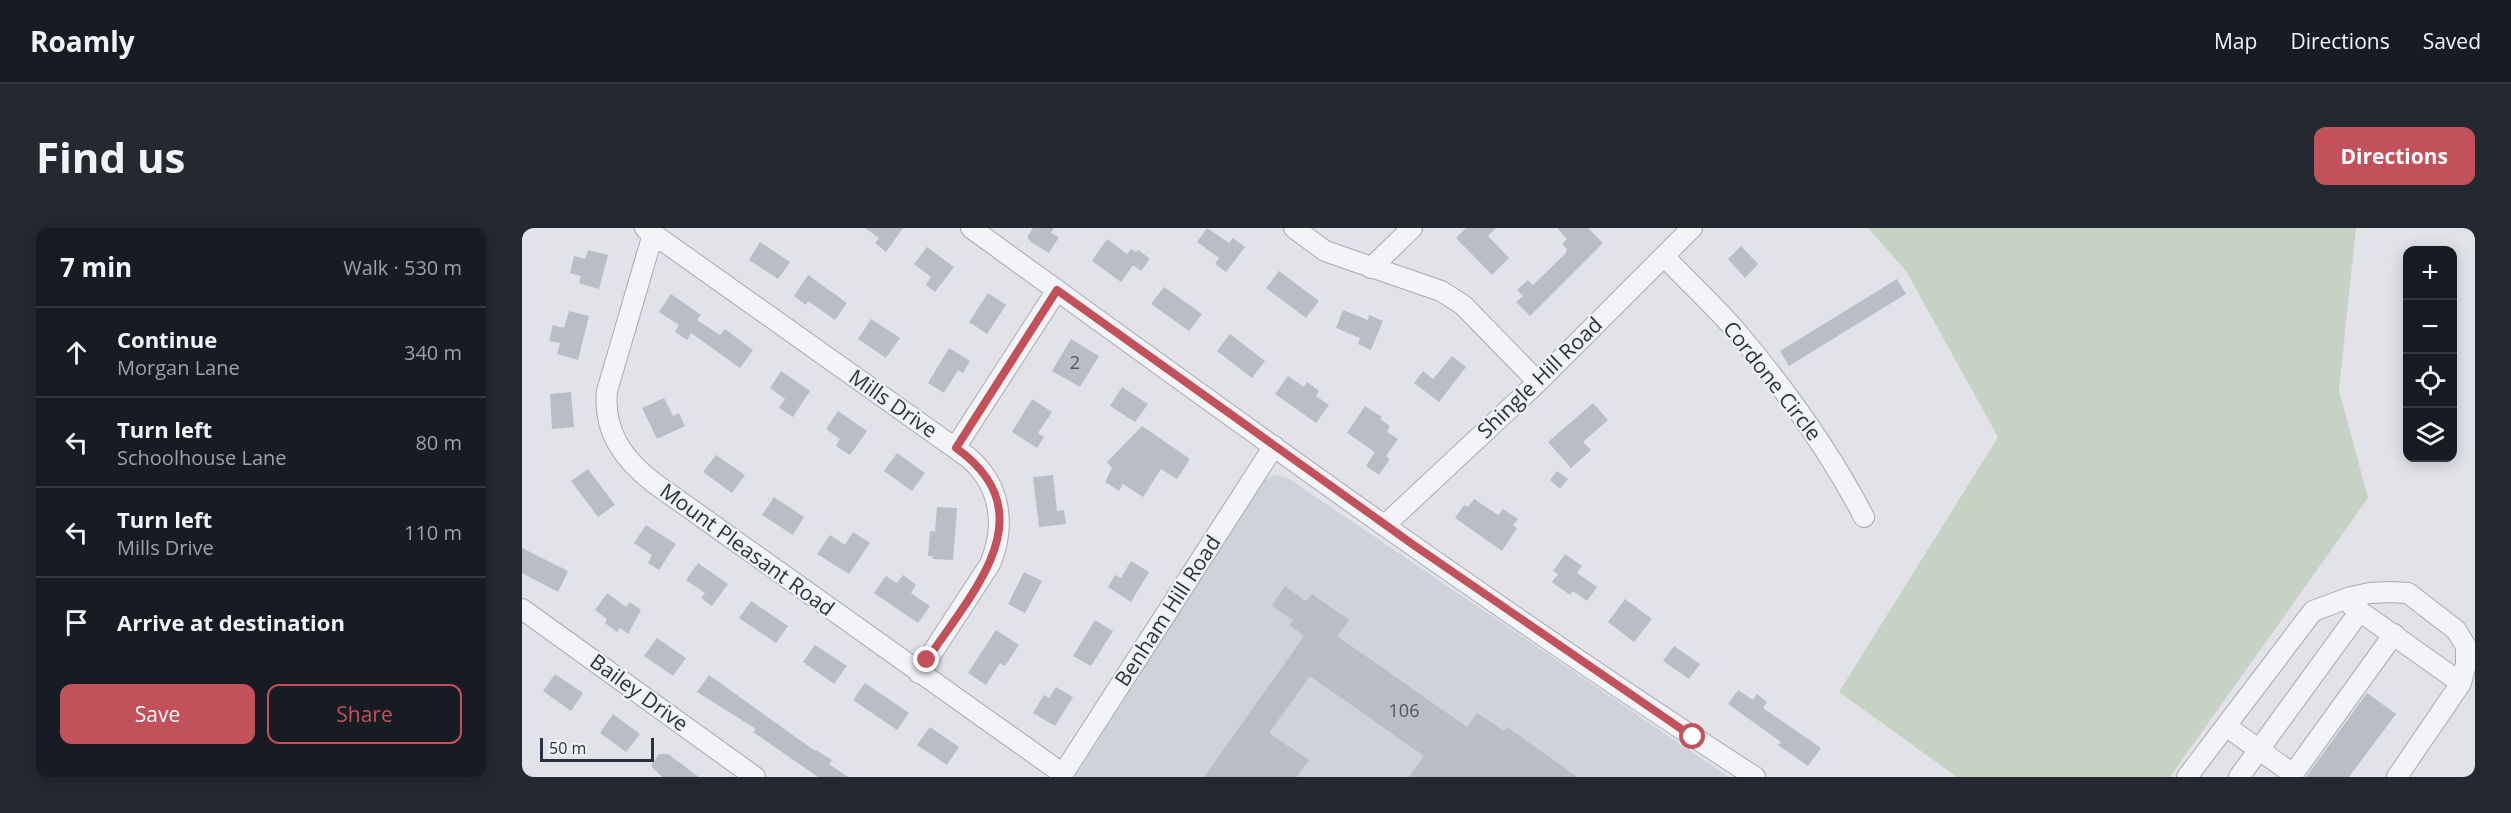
<!DOCTYPE html>
<meta charset="utf-8">
<style>
:root{--surface:#171b24;--page:#242831;--text:#f1f3f6;--muted:#9ea1a6;--line:#363941;--accent:#c2515c}
body{margin:0;font-family:"Open Sans",sans-serif;background:var(--page);color:var(--text)}
.controls{position:absolute;right:18px;top:18px;display:grid;overflow:hidden;border-radius:12px;box-shadow:0 3px 15px #0003}
.controls button{width:54px;height:54px;display:grid;place-items:center;padding:0;border:0;border-bottom:2px solid var(--line);background:var(--surface);color:var(--text);font:30px sans-serif}
.scale{position:absolute;left:18px;bottom:15px;width:114px;box-sizing:border-box;padding-left:6px;border:3px solid #2b313f;border-top:0;font-size:16px;line-height:21px;white-space:nowrap;color:#2b313f;-webkit-text-stroke:4px #f0f2f6;paint-order:stroke}
.stop{position:absolute;width:18px;height:18px;margin:-14px;border:4px solid #c2515c;border-radius:50%;background:#fff}
.stop.end{background:#c2515c;border-color:#fff;box-shadow:0 2px 6px #0008}
.list{margin:0;padding:0;list-style:none}
h2{display:flex;justify-content:space-between;align-items:center;height:78px;margin:0;padding:0 24px;font-size:26px}
h2 small{font-size:20px;font-weight:400;color:var(--muted)}
.list li{display:grid;grid-template-columns:39px 1fr auto;gap:18px;align-items:center;box-sizing:border-box;height:90px;padding:0 24px;border-top:2px solid var(--line)}
.list b{display:block;font-size:22px;white-space:nowrap}
.list p{margin:0;font-size:20px;white-space:nowrap;color:var(--muted)}
.list em{font-size:20px;font-style:normal;color:var(--muted)}
.actions{display:flex;gap:12px;padding:18px 24px}
.actions a{flex:1;padding:14px 0;border:2px solid var(--accent);border-radius:12px;text-align:center;font-size:21px;color:var(--accent)}
.actions .main{background:var(--accent);color:#fff}
.icon{flex:none;width:33px;height:33px;fill:none;stroke:currentColor;stroke-width:2;stroke-linecap:round;stroke-linejoin:round}
.map{position:relative;flex:none;width:1953px;height:549px;overflow:hidden;border-radius:12px}
header{display:flex;align-items:center;gap:36px;box-sizing:border-box;height:84px;padding:0 30px;background:var(--surface);border-bottom:2px solid var(--line)}
header strong{font-size:28px}
nav{display:flex;gap:33px;margin-inline-start:auto;font-size:21px}
.intro{display:flex;align-items:center;justify-content:space-between;box-sizing:border-box;height:144px;padding:0 36px}
h1{margin:0;font-size:42px}
.button{padding:15px 27px;border-radius:12px;background:var(--accent);color:#fff;font-size:21px;font-weight:700}
main{display:flex;gap:36px;padding:0 36px}
aside{flex:1;background:var(--surface);border-radius:12px;box-shadow:0 3px 15px #0003}
.map>svg:first-child{display:block}
.built{fill:#cfd2da}
.green{fill:#c6d2c3}
.building{fill:#b9bdc5}
.lines{fill:none;stroke-linecap:round;stroke-linejoin:round}
.minor-casing{stroke:#a7aab2;stroke-width:22}
.minor{stroke:#f3f4f7;stroke-width:20}
.route{stroke:#c2515c;stroke-width:8}
.labels{text-anchor:middle;stroke-width:4.5;stroke-linejoin:round;paint-order:stroke}
.number-label{font-size:18px;fill:#4e5460}
.street-label{font-size:21px;fill:#2b313f;stroke:#f0f2f6}
</style>
<header>
<strong>Roamly</strong>
<nav><a>Map</a><a>Directions</a><a>Saved</a></nav>
</header>
<div class="intro"><h1>Find us</h1><a class="button">Directions</a></div>
<main>
<aside>
<h2>7 min<small>Walk · 530 m</small></h2>
<ul class="list">
<li><svg class="icon" aria-label="ahead" viewBox="0 0 24 24"><path d="M12 20V5M6 11l6-6 6 6"/></svg><div><b>Continue</b><p>Morgan Lane</p></div><em>340 m</em></li>
<li><svg class="icon" aria-label="left" viewBox="0 0 24 24"><path d="M17 20v-9H6M10 6l-5 5 5 5"/></svg><div><b>Turn left</b><p>Schoolhouse Lane</p></div><em>80 m</em></li>
<li><svg class="icon" aria-label="left" viewBox="0 0 24 24"><path d="M17 20v-9H6M10 6l-5 5 5 5"/></svg><div><b>Turn left</b><p>Mills Drive</p></div><em>110 m</em></li>
<li><svg class="icon" aria-label="arrive" viewBox="0 0 24 24"><path d="M6 21V4h12l-3 4 3 4H6"/></svg><div><b>Arrive at destination</b></div></li>
</ul>
<div class="actions"><a class="main">Save</a><a>Share</a></div>
</aside>
<div class="map">
<svg width="1953" height="549" viewBox="0 0 1953 549">
<rect width="100%" height="100%" fill="#e1e3e8"/>
<path class="built" d="M 752,247 L 766,250 L 1207,549 L 553,549 L 740,254 Z"/>
<path class="green" d="M 1346,0 L 1834,0 L 1817,162 L 1846,270 L 1648,549 L 1435,549 L 1317,464 L 1476,209 L 1384,43 Z"/>
<path class="building" d="M 343,0 L 381,0 L 364,24 L 353,15 L 357,10 Z
M 511,0 L 532,0 L 529,5 L 537,9 L 527,25 L 509,14 L 505,9 Z
M 685,0 L 707,15 L 711,10 L 723,19 L 704,44 L 693,36 L 697,30 L 675,14 Z
M 944,0 L 974,0 L 966,8 L 987,30 L 970,47 L 934,10 Z
M 1035,0 L 1066,0 L 1081,15 L 1008,88 L 994,74 L 1001,68 L 995,62 L 1006,52 L 1011,57 L 1043,26 L 1045,21 L 1040,16 L 1045,11 Z
M 585,11 L 605,26 L 609,21 L 614,24 L 616,22 L 628,31 L 619,43 L 611,37 L 599,54 L 570,33 Z
M 238,14 L 268,34 L 256,51 L 227,32 Z
M 1219,18 L 1236,36 L 1223,50 L 1206,31 Z
M 405,19 L 432,39 L 413,64 L 404,57 L 409,49 L 392,36 Z
M 66,22 L 86,27 L 77,61 L 57,55 L 59,48 L 48,45 L 52,28 L 63,31 Z
M 757,43 L 797,73 L 784,90 L 744,60 Z
M 286,47 L 325,75 L 313,92 L 286,73 L 284,77 L 272,68 Z
M 1375,51 L 1384,66 L 1267,138 L 1258,123 Z
M 642,59 L 680,86 L 667,103 L 629,76 Z
M 466,65 L 484,77 L 465,106 L 447,94 Z
M 149,66 L 179,87 L 175,92 L 198,107 L 203,101 L 231,122 L 218,140 L 169,105 L 165,112 L 153,104 L 157,97 L 137,84 Z
M 821,82 L 846,92 L 847,87 L 861,93 L 849,122 L 836,116 L 838,110 L 814,100 Z
M 47,83 L 67,88 L 56,132 L 35,126 L 38,115 L 27,113 L 31,97 L 42,100 Z
M 349,91 L 378,110 L 364,130 L 336,111 Z
M 708,106 L 743,133 L 730,150 L 695,123 Z
M 549,111 L 577,128 L 558,159 L 530,143 Z
M 427,120 L 448,133 L 441,145 L 436,142 L 422,165 L 406,155 Z
M 930,128 L 944,139 L 917,174 L 892,155 L 901,143 L 911,151 Z
M 259,143 L 288,163 L 271,189 L 257,180 L 263,171 L 248,160 Z
M 766,148 L 782,159 L 785,154 L 797,163 L 794,168 L 807,177 L 794,195 L 753,166 Z
M 600,159 L 626,176 L 613,194 L 588,178 Z
M 49,164 L 52,199 L 30,201 L 28,166 Z
M 142,170 L 151,188 L 157,185 L 163,198 L 135,211 L 120,180 Z
M 510,171 L 530,184 L 516,205 L 522,209 L 515,220 L 490,204 Z
M 1071,175 L 1086,192 L 1061,214 L 1069,222 L 1049,240 L 1026,214 Z
M 843,178 L 860,189 L 858,191 L 868,198 L 865,204 L 876,211 L 864,228 L 868,231 L 857,247 L 844,238 L 853,224 L 825,205 Z
M 316,183 L 345,203 L 328,227 L 314,218 L 318,211 L 304,201 Z
M 620,198 L 668,231 L 655,251 L 639,241 L 621,269 L 601,256 L 597,263 L 583,254 L 590,240 L 585,234 Z
M 375,225 L 403,245 L 390,263 L 362,243 Z
M 194,227 L 223,247 L 210,265 L 181,244 Z
M 66,241 L 93,277 L 76,289 L 49,253 Z
M 1035,243 L 1046,251 L 1038,261 L 1028,252 Z
M 531,247 L 535,283 L 542,282 L 544,296 L 517,299 L 511,249 Z
M 252,269 L 282,289 L 271,307 L 240,287 Z
M 952,271 L 976,287 L 981,281 L 996,291 L 991,297 L 995,300 L 980,323 L 933,290 L 942,277 L 946,279 Z
M 415,279 L 435,280 L 431,332 L 411,331 L 410,328 L 406,328 L 408,303 L 413,304 Z
M 124,297 L 154,316 L 137,342 L 126,335 L 130,327 L 112,315 Z
M 331,304 L 348,315 L 327,346 L 295,326 L 308,307 L 323,317 Z
M 0,320 L 46,343 L 36,364 L 0,345 Z
M 1043,326 L 1060,338 L 1055,345 L 1075,359 L 1065,373 L 1051,363 L 1048,367 L 1030,354 L 1036,346 L 1031,343 Z
M 609,333 L 627,344 L 609,374 L 586,359 L 593,347 L 599,350 Z
M 176,335 L 206,356 L 190,378 L 179,370 L 183,365 L 164,352 Z
M 502,344 L 520,353 L 503,385 L 486,376 Z
M 381,347 L 394,357 L 389,365 L 408,378 L 396,395 L 352,365 L 364,348 L 375,355 Z
M 763,358 L 784,373 L 790,366 L 827,392 L 815,408 L 945,499 L 955,485 L 982,503 L 985,499 L 1055,549 L 887,549 L 902,528 L 788,448 L 747,505 L 787,532 L 775,549 L 682,549 L 782,408 L 767,397 L 771,392 L 750,378 Z
M 85,365 L 104,379 L 108,374 L 119,382 L 106,406 L 98,400 L 95,404 L 83,395 L 85,391 L 73,382 Z
M 1103,371 L 1130,391 L 1112,414 L 1086,394 Z
M 229,373 L 266,398 L 254,415 L 217,390 Z
M 573,392 L 591,403 L 569,438 L 551,428 Z
M 474,402 L 497,417 L 483,438 L 478,435 L 464,457 L 446,445 Z
M 135,410 L 164,430 L 151,448 L 122,428 Z
M 293,417 L 325,438 L 312,456 L 281,434 Z
M 1152,418 L 1178,436 L 1167,451 L 1141,433 Z
M 33,446 L 61,465 L 49,483 L 21,463 Z
M 187,447 L 293,523 L 294,522 L 310,532 L 307,536 L 326,549 L 296,549 L 231,504 L 234,501 L 175,464 Z
M 343,455 L 387,485 L 375,502 L 331,472 Z
M 534,459 L 551,469 L 533,498 L 511,485 L 522,467 L 527,470 Z
M 1216,462 L 1231,472 L 1235,466 L 1245,474 L 1241,480 L 1299,520 L 1286,538 L 1256,517 L 1259,514 L 1206,476 Z
M 1845,465 L 1874,486 L 1827,549 L 1784,549 Z
M 91,486 L 118,506 L 104,524 L 78,505 Z
M 408,499 L 437,519 L 425,537 L 395,517 Z
M 137,526 L 146,526 L 177,549 L 140,549 L 129,538 Z"/>
<g class="lines">
<g class="minor-casing">
<path id="minor" d="M 123,0 L 447,230 C 479,258 484,298 468,336 L 397,445
M 449,0 C 707,187 965,376 1233,549
M 772,0 L 803,23 L 919,63 L 941,77 L 1016,154
M 131,6 L 85,163 C 81,203 101,231 132,255 L 541,546
M 1142,28 C 1166,54 1193,78 1215,104 C 1264,162 1307,222 1342,289
M 849,40 L 890,0
M 433,220 L 535,62
M 863,297 L 1016,154 L 1170,0
M 1829,377 L 1939,455
M 0,381 L 233,549
M 1704,498 L 1771,546 L 1872,406
M 539,549 L 752,218
M 1665,549 L 1791,383 L 1829,369 L 1848,365 L 1868,364 L 1886,365 L 1934,402 L 1944,418 L 1944,436 L 1939,455 L 1875,549
M 1717,549 L 1838,383"/>
</g>
<use href="#minor" class="minor"/>
</g>
<g class="lines">
<path class="route" d="M 405,432 C 449,365 527,286 434,220 L 535,62 L 893,318 L 1171,509"/>
</g>
<g class="labels">
<g class="number-label">
<text x="553" y="141">2</text>
<text x="882" y="489">106</text>
</g>
<g class="street-label">
<text transform="translate(1018 150) rotate(-44)" y="7">Shingle Hill Road</text>
<text transform="translate(1250 153) rotate(52)" y="7">Cordone Circle</text>
<text transform="translate(371 176) rotate(35)" y="7">Mills Drive</text>
<text transform="translate(225 322) rotate(36)" y="7">Mount Pleasant Road</text>
<text transform="translate(646 383) rotate(-57)" y="7">Benham Hill Road</text>
<text transform="translate(117 465) rotate(36)" y="7">Bailey Drive</text>
</g>
</g>
</svg>
<div class="controls">
<button>+</button>
<button>−</button>
<button><svg class="icon" aria-label="locate" viewBox="0 0 24 24"><circle cx="12" cy="12" r="6"/><path d="M12 2v4M12 18v4M2 12h4M18 12h4"/></svg></button>
<button><svg class="icon" aria-label="layers" viewBox="0 0 24 24"><path d="M12 4l9 5-9 5-9-5zM3 14l9 5 9-5"/></svg></button>
</div>
<div class="scale">50 m</div>
<div class="stop" style="left:1171px;top:509px"></div>
<div class="stop end" style="left:405px;top:432px"></div>
</div>
</main>
